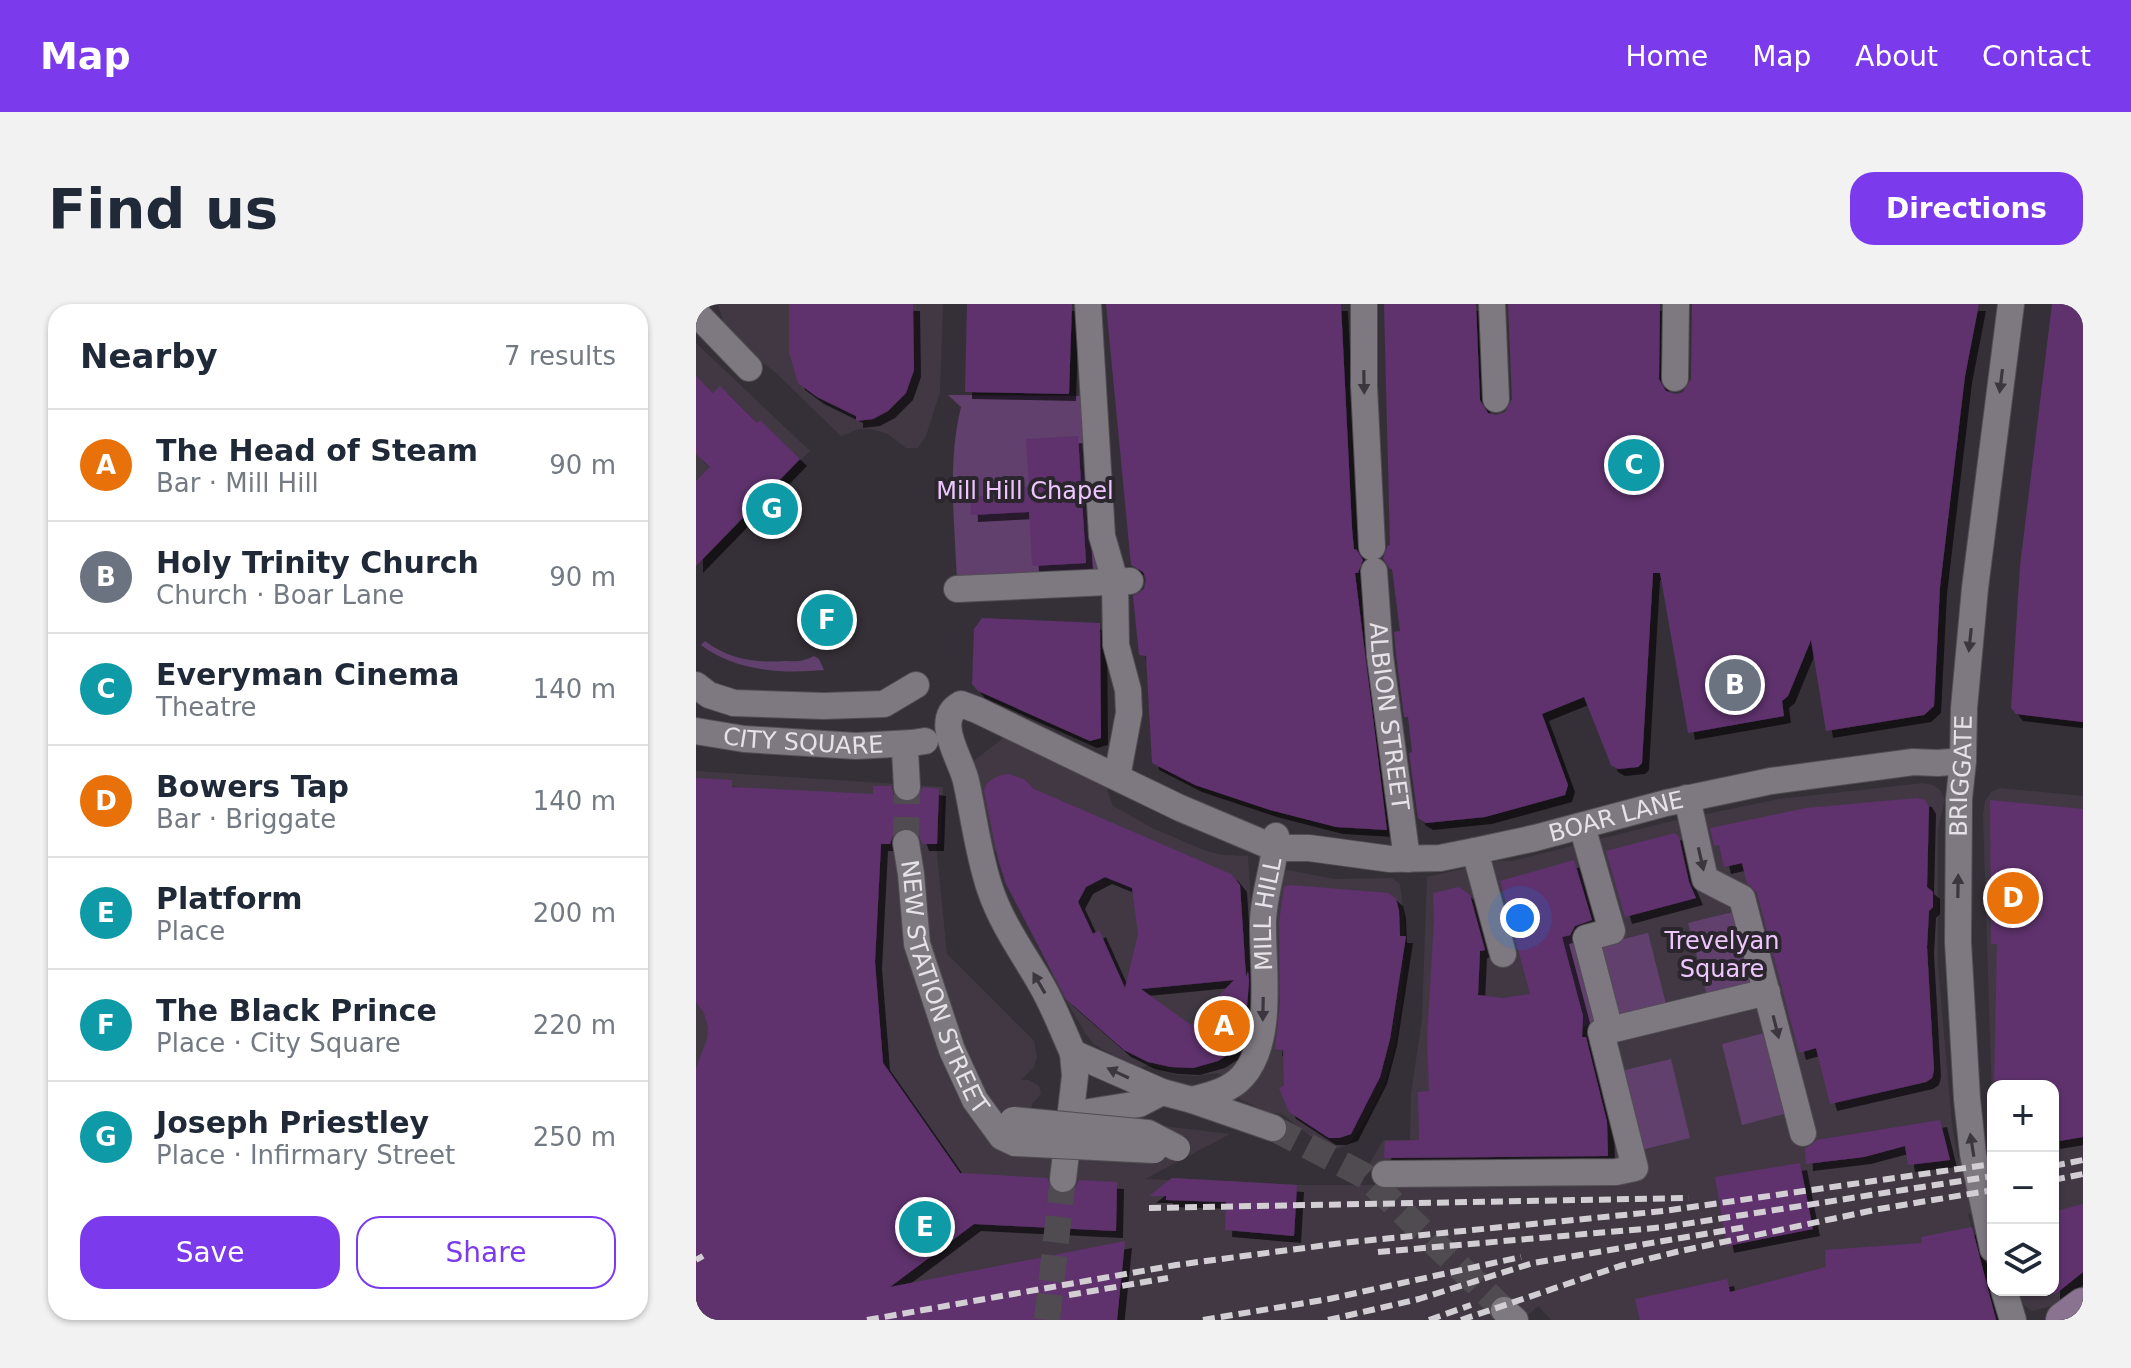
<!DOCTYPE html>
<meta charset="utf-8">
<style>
:root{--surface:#fff;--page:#f2f2f3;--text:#1f2937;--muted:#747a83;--line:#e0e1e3;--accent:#7c3aed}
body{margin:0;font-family:"DejaVu Sans",sans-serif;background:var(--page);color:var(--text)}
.controls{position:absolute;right:24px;bottom:24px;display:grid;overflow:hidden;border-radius:16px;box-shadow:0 2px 6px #0004}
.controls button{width:72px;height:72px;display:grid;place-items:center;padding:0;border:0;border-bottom:2px solid var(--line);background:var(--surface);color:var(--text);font:40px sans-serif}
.you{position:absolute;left:824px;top:614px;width:28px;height:28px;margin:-20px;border:6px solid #fff;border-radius:50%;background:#1a73e8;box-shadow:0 0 0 12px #1a73e833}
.badge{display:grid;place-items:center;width:52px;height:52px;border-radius:50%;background:var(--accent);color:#fff;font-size:26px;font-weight:700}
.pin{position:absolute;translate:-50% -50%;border:4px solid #fff;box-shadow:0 2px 8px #0006}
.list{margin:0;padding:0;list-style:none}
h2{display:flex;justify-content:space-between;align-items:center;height:104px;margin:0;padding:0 32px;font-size:34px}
h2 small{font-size:26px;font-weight:400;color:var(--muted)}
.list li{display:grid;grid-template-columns:52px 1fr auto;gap:24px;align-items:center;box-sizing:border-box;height:112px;padding:0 32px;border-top:2px solid var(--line)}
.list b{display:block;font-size:30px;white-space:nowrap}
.list p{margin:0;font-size:26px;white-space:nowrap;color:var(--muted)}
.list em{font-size:26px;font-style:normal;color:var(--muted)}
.actions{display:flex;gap:16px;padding:24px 32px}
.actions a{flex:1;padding:18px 0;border:2px solid var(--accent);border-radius:24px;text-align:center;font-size:28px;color:var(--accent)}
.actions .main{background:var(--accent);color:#fff}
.icon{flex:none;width:44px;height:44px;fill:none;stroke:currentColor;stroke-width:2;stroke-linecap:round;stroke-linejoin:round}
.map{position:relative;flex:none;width:1387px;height:1016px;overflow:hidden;border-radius:24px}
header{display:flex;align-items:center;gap:48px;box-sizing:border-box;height:112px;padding:0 40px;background:var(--accent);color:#fff}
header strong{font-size:38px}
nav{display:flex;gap:44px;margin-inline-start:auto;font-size:28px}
.intro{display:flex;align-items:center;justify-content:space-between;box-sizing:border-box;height:192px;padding:0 48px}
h1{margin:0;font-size:56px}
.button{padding:20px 36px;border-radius:24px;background:var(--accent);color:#fff;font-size:28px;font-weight:700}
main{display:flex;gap:48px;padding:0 48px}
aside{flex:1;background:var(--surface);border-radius:24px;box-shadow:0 2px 6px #0004}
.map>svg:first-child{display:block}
.built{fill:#413844}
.green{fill:#62406e}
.building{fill:#5e326d;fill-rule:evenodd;filter:url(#shadow)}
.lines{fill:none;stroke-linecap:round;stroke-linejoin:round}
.street-tunnel{stroke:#504b51;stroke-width:26;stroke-dasharray:26 13;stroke-linecap:butt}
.street-casing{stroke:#514d52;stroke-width:28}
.secondary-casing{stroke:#514d52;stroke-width:38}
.street{stroke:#7e7880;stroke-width:26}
.secondary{stroke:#897391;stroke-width:36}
.rail{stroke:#d2ced3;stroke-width:6;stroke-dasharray:12 6;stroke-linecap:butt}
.street-bridge-casing{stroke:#514d52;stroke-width:28;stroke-linecap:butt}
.street-bridge{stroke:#7e7880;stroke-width:26}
.oneway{fill:#3c363e}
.labels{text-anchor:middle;stroke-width:8;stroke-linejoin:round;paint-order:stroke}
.park-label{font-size:24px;fill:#edc7fc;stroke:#2b262d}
.street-label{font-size:24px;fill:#e6e2e7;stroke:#2b262d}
</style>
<header>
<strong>Map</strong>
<nav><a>Home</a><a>Map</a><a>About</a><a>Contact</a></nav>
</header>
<div class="intro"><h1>Find us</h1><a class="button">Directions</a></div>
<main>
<aside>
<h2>Nearby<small>7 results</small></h2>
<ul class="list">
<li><span class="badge" style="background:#e8710a">A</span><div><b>The Head of Steam</b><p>Bar · Mill Hill</p></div><em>90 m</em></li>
<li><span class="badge" style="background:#6b7280">B</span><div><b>Holy Trinity Church</b><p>Church · Boar Lane</p></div><em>90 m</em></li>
<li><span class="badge" style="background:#0f9aa8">C</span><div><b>Everyman Cinema</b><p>Theatre</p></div><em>140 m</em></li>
<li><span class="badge" style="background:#e8710a">D</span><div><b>Bowers Tap</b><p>Bar · Briggate</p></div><em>140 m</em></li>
<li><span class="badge" style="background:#0f9aa8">E</span><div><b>Platform</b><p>Place</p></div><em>200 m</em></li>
<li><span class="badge" style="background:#0f9aa8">F</span><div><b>The Black Prince</b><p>Place · City Square</p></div><em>220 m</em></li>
<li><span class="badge" style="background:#0f9aa8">G</span><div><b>Joseph Priestley</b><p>Place · Infirmary Street</p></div><em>250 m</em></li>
</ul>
<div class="actions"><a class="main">Save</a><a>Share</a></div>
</aside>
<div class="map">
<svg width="1387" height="1016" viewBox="0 0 1387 1016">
<defs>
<filter id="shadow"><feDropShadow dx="7" dy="7" stdDeviation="0" flood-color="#0009"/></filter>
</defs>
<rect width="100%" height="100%" fill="#353037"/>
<path class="built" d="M 22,0 L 247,0 L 244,88 L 230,132 L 222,144 L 210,144 L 192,130 L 175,125 L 163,125 L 145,132 L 79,68 L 50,45 L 29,24 Z
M 0,39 L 114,147 L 0,261 Z
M 309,433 L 408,478 L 417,502 L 456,524 L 510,547 L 527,551 L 552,552 L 561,695 L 551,751 L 528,772 L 521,769 L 500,772 L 482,771 L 454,760 L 441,765 L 398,740 L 390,730 L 362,683 L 302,551 L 289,531 L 276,458 Z
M 0,467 L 247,483 L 245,539 L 240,540 L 251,650 L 338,737 L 341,753 L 338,763 L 325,776 L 333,776 L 343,782 L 345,790 L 336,800 L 335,806 L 534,830 L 449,875 L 473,876 L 476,874 L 601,881 L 695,881 L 674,859 L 687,836 L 714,836 L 715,789 L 726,716 L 731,573 L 802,557 L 816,557 L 972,518 L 1083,495 L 1227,479 L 1237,481 L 1244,486 L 1249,495 L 1242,524 L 1242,662 L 1256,821 L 1262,855 L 1297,849 L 1297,905 L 1272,910 L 1294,996 L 1305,1003 L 1307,1016 L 855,1016 L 842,1002 L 830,1013 L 823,1005 L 795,1016 L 0,1016 Z
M 1304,484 L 1387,492 L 1387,978 L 1359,1001 L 1336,1007 L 1325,999 L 1324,986 L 1357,986 L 1357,782 L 1297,782 L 1297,829 L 1287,510 L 1289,497 L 1295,488 Z
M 592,566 L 639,575 L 696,574 L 704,580 L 709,622 L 706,697 L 697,751 L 687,783 L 671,815 L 655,837 L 642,845 L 614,832 L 586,810 L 573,809 L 535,791 L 545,782 L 573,622 L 586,569 Z"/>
<path class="green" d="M 252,91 L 397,92 L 414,273 L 261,279 C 259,222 251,159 265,103 Z
M 9,337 C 34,356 60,359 89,357 C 100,357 104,359 118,352 L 123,355 L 128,366 C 86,370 39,367 5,341 Z
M 1041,607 L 1060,683 L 1012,695 L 992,619 Z
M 880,629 L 904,719 L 887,723 L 887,712 L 866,633 Z
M 952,629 L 971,704 L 923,717 L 903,641 Z
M 1072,728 L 1092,809 L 1046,821 L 1026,740 Z
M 975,755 L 994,834 L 945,846 L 925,767 Z"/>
<path class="building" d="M 93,0 L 217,0 L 218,66 L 210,89 L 192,107 L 177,115 L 160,117 L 160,112 L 121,93 L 102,79 L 93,48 Z
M 271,0 L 376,0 L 373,90 L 269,88 Z
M 410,0 L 645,0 L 656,224 L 658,246 L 660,245 L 667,256 L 662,269 L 659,269 L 691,526 L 640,523 L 574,506 L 499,481 L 456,459 L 450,352 L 443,351 L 437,292 L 448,285 L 450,275 L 447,268 L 435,261 Z
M 688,0 L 780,0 L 784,96 L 792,109 L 800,111 L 809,108 L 816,95 L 812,0 L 964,0 L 963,75 L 970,87 L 980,90 L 987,88 L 995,75 L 996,0 L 1283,0 L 1269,72 L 1244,283 L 1238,402 L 1228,411 L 1130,427 L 1115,336 L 1092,392 L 1086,397 L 1088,412 L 992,429 L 964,269 L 957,269 L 946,459 L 942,463 L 922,465 L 915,461 L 888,393 L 846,410 L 872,481 L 869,491 L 789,513 L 730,519 L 722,514 L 713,449 L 716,448 L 712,413 L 708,413 L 700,350 L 698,328 L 704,327 L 696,265 L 694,265 L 687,254 L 692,241 L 694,241 Z
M 1356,0 L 1387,0 L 1387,418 L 1320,410 L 1315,404 L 1324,262 Z
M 0,72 L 17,89 L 24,82 L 61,119 L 64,116 L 104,155 L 0,262 L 0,177 L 14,163 L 0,150 Z
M 382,132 L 390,259 L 336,262 L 333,208 L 275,211 L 274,193 L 320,189 L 320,183 L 333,182 L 330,135 Z
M 286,314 L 404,319 L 405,434 L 394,437 L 282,387 L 276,380 L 278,325 Z
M 312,470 L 328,475 L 338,485 L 535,570 L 544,581 L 550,673 L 552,667 L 553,677 L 549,728 L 539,746 L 522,757 L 497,764 L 475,763 L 452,758 L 428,746 L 370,695 L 310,580 L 302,555 L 288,486 L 292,478 L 302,472 ZM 409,573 L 436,584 L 442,630 L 429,684 L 403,626 L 397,630 L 382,598 L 390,583 ZM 538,676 L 495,721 L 445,685 Z
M 0,474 L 36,476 L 36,483 L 177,490 L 177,482 L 195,482 L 198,492 L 211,499 L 220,496 L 227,483 L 243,485 L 241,540 L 226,540 L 222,528 L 208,523 L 199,527 L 194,540 L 185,540 L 179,658 L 187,759 L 264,869 L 351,874 L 357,887 L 366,891 L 379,885 L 383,876 L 421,878 L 420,927 L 278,920 L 194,983 L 429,937 L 421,1016 L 0,1016 L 0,764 L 11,735 L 12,723 L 8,709 L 0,698 Z
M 1221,494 L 1229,496 L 1233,503 L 1231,583 L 1237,588 L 1237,603 L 1233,607 L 1231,643 L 1238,766 L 1236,774 L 1230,778 L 1134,800 L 1120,744 L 1103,749 L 1061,589 L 1051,579 L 1046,559 L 1028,563 L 1023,541 L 1018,542 L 1014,524 L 1110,504 Z
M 1294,496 L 1387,505 L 1387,833 L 1357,838 L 1357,782 L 1298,782 L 1301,640 L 1295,640 Z
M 979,529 L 983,533 L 993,578 L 1000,594 L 929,613 L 910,547 Z
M 878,556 L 896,616 L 879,622 L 874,631 L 866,633 L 887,712 L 886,733 L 890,733 L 911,818 L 912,852 L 688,854 L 689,837 L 723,836 L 722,788 L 733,787 L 731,735 L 738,616 L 737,589 L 763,583 L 774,591 L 789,646 L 784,647 L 782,691 L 807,694 L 834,690 L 804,577 Z
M 595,581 L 693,589 L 700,595 L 703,607 L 704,632 L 710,632 L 694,735 L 684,773 L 655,830 L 643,834 L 633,834 L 593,808 L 583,784 L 588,782 L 587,746 L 579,745 L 584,699 L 583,618 L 588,583 Z
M 1244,816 L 1254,856 L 1212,861 L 1209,842 L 1168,853 L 1110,860 L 1109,845 L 1121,836 Z
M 1104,859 L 1117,925 L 1031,942 L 1019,873 Z
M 476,874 L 601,881 L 598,932 L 529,926 L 530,898 L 470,896 L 470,892 L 453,892 Z
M 1387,900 L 1387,968 L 1357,992 L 1357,908 Z
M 1276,923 L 1300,1016 L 944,1016 L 939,995 L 1031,975 L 1034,988 L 1130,963 L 1129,946 L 1226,939 L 1225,933 Z"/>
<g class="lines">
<path class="street-tunnel" d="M 210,539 L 211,483
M 577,824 L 669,872 L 808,1006
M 351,1016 L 367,875"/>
<g class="street-casing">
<g id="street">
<path d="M 392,0 L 406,232 L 419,277 L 420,341 L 432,386 L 433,409 L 421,473"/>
<path d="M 668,0 L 668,82 L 676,243"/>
<path d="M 796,0 L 800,95"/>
<path d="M 0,9 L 53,64"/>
<path d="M 979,74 L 980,0"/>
<path id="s1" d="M 678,267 L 684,352 L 711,555"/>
<path d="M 261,285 L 434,277"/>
<path d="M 0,381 L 13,391 L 38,399 L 128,402 L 188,400 L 220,381"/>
<path id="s2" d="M 0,427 L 48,435 L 160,442 L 216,439"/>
<path d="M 211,483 L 209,447 L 216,439 L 229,437"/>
<path d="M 991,494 L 1009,575 L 1046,594 L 1107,829"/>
<path id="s3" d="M 210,539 L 215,570 L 221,640 L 256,746 L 279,796 L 306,833 L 319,839"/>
<path d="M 779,547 L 807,650"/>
<path d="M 914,726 L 1071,688"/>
<path id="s4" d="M 496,796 C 514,791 533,787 546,773 C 579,737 566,663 567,617 C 568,588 579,561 580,532"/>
<path d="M 374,811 L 443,800 L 466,788"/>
<path id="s5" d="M 577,824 L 496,796 L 466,788 L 377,749 C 367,727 358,703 346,682 C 328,650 306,621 294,585 C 282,550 278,513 270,477 C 265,454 236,416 265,400 L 281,406 L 484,504 L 579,544 L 613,544 L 694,555 L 744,554 L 779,547 L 839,534 L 970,499 L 1075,477 L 1217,458 L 1242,459 L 1267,457"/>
<path d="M 689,870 L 920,868 L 939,864 L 905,728 L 914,726 L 890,634 L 916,627 L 886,522"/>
<path d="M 367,875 L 379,772 L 377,749"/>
<path id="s6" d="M 1297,945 L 1277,850 L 1271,795 L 1262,638 L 1263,495 L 1267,457 L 1268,404 L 1279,284 L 1315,0"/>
<path d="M 1308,986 L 1317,1016"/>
<path d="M 808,1006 L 819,1016"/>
</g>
</g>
<g class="secondary-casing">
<path id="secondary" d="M 1368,1016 L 1387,1002"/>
</g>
<use href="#street" class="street"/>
<use href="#secondary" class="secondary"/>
<path class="rail" d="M 1357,862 L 1387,856
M 1357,876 L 1387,870
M 453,904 L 993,894
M 682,948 L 970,923 L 1297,872
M 0,956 L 7,952
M 373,991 L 472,974
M 171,1016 L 480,961 L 646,939 L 968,907 L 1297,860
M 507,1016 L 633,995 L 825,953
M 632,1016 L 723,995 L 837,959 L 1050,923
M 733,1016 L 775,1001
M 765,1016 L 924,962 L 980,948 L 1183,905 L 1297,886"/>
<g class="street-bridge-casing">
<path id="street-bridge" d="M 317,816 L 452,829 L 481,844
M 319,839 L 458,846"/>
</g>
<use href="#street-bridge" class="street-bridge"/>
</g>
<defs><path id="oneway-solid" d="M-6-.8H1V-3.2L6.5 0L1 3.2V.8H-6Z" transform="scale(2)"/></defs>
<g class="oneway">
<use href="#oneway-solid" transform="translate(1305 77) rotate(97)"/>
<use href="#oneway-solid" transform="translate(668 78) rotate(89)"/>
<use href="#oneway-solid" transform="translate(1274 336) rotate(96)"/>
<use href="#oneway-solid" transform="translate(1005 555) rotate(77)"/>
<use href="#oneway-solid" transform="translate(1262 582) rotate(-89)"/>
<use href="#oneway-solid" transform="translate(343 679) rotate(-120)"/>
<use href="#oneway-solid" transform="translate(567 705) rotate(91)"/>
<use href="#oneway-solid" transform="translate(1080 723) rotate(76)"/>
<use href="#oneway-solid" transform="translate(422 769) rotate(-155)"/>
<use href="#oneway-solid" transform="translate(1276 841) rotate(-99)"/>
</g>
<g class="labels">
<g class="park-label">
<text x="329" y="195">Mill Hill Chapel</text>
<text x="1026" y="645">Trevelyan<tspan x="1026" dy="28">Square</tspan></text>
</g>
<g class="street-label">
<text dy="8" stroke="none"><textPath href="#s1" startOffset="146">ALBION STREET</textPath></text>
<text dy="8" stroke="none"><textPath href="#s2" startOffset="108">CITY SQUARE</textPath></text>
<text dy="8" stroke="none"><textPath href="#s6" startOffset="476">BRIGGATE</textPath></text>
<text dy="8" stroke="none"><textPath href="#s5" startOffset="1286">BOAR LANE</textPath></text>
<text dy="8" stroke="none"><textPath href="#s4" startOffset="224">MILL HILL</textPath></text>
<text dy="8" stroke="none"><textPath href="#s3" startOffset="150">NEW STATION STREET</textPath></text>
</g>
</g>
</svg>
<div class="controls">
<button>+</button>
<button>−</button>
<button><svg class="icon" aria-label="layers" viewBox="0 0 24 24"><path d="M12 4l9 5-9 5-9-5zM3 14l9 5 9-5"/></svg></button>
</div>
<div class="you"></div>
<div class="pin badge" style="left:528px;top:722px;background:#e8710a">A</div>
<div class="pin badge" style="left:1039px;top:381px;background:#6b7280">B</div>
<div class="pin badge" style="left:938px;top:161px;background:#0f9aa8">C</div>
<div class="pin badge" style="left:1317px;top:594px;background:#e8710a">D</div>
<div class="pin badge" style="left:229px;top:923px;background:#0f9aa8">E</div>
<div class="pin badge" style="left:131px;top:316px;background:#0f9aa8">F</div>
<div class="pin badge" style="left:76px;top:205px;background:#0f9aa8">G</div>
</div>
</main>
